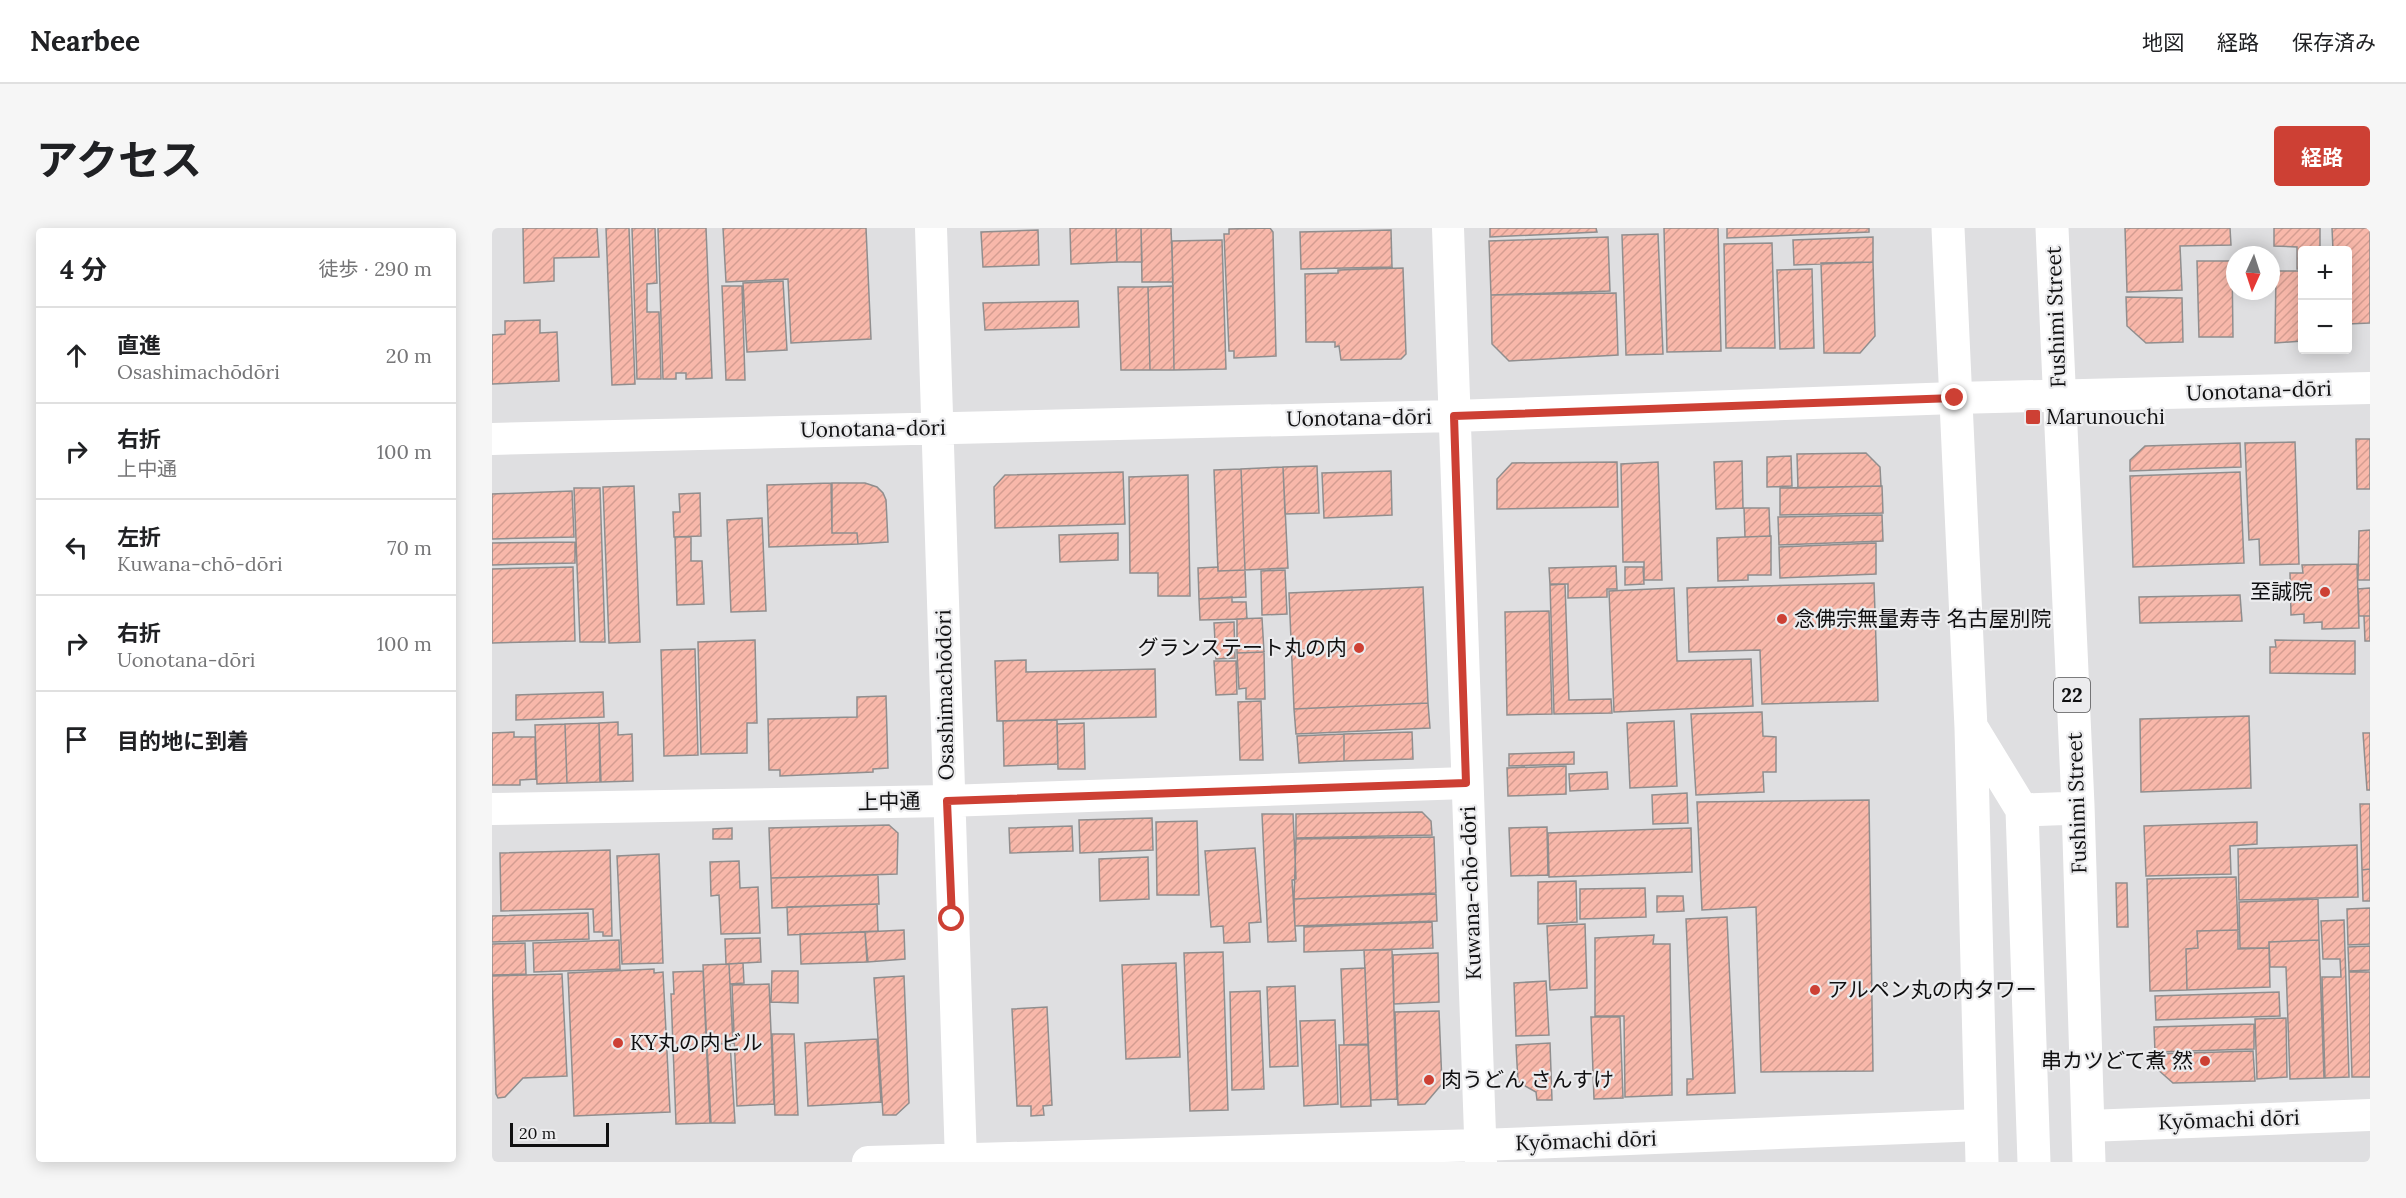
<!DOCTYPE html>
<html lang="ja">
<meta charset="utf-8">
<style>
:root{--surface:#fff;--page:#f6f6f6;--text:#202124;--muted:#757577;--line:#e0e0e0;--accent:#cd4034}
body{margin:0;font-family:Lora,"Noto Sans JP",serif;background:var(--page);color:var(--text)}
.controls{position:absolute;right:18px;top:18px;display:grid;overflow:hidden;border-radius:6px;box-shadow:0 3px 15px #0003}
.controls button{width:54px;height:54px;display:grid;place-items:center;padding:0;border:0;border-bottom:2px solid var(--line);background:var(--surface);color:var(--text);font:30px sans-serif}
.compass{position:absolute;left:1734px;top:18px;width:54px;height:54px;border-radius:50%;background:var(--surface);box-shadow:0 3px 15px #0003;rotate:183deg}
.scale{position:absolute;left:18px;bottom:15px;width:99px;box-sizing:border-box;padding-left:6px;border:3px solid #101011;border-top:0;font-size:16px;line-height:21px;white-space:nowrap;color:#101011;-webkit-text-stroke:4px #ececee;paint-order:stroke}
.stop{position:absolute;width:18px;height:18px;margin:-14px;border:4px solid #cd4034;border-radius:50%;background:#fff}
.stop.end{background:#cd4034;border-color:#fff;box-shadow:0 2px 6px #0008}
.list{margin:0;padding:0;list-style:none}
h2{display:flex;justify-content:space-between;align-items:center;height:78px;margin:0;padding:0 24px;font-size:26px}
h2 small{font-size:20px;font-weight:400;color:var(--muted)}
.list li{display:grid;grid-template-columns:39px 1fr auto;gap:18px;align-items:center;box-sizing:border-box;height:96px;padding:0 24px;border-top:2px solid var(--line)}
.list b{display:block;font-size:22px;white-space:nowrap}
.list p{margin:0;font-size:20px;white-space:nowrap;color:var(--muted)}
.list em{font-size:20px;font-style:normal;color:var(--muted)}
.icon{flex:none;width:33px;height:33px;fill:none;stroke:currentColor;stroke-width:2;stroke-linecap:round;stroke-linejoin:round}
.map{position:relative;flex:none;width:1878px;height:934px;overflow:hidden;border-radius:6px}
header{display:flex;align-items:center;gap:36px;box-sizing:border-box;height:84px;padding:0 30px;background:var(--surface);border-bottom:2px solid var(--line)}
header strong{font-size:28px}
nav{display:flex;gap:33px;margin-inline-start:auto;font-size:21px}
.intro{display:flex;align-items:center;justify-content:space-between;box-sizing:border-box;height:144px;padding:0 36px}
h1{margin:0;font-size:42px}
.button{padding:15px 27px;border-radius:6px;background:var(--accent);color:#fff;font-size:21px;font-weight:700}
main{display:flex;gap:36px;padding:0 36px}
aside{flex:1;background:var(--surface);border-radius:6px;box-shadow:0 3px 15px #0003}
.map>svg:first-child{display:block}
.building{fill:url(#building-hatch);stroke:#908e8e;stroke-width:1.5}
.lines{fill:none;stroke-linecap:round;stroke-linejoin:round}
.street{stroke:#fff;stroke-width:32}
.highway{stroke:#fff;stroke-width:33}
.route{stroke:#cd4034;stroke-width:8}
.poi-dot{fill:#cd4034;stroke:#ececee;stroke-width:2}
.labels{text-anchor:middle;stroke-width:4.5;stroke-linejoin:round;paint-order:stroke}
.shield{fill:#ececee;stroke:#525253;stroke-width:1.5}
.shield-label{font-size:20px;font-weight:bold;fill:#101011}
.street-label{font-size:21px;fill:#101011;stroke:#ececee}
.poi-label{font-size:21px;fill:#101011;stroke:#ececee;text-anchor:start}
</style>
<header>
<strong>Nearbee</strong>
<nav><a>地図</a><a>経路</a><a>保存済み</a></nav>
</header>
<div class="intro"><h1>アクセス</h1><a class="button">経路</a></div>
<main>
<aside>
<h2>4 分<small>徒歩 · 290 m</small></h2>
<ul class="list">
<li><svg class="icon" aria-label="ahead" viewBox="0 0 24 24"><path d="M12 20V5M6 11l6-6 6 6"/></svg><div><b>直進</b><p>Osashimachōdōri</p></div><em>20 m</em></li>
<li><svg class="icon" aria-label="right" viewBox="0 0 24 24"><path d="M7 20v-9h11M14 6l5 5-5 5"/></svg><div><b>右折</b><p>上中通</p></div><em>100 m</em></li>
<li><svg class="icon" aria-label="left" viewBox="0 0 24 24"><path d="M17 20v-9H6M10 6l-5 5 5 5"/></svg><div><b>左折</b><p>Kuwana-chō-dōri</p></div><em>70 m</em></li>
<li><svg class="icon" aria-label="right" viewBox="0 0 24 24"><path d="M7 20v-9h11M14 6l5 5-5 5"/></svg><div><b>右折</b><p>Uonotana-dōri</p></div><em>100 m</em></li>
<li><svg class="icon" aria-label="arrive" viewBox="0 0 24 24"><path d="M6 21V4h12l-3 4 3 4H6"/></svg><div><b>目的地に到着</b></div></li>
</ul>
</aside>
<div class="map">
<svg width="1878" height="934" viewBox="0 0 1878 934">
<defs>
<pattern id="building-hatch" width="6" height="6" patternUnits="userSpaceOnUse" patternTransform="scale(1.5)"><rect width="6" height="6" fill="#f8b8aa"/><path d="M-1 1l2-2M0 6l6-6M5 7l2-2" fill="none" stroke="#d49d91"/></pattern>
</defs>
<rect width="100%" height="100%" fill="#dfdfe1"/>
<path class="building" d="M 31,0 L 105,0 L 107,29 L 62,30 L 62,53 L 32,55 Z
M 114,0 L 137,0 L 143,156 L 120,157 Z
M 140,0 L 163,0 L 165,55 L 155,56 L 155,84 L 167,84 L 169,151 L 145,151 Z
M 166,0 L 214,0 L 220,150 L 194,151 L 194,145 L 184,145 L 184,151 L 171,151 Z
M 231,0 L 374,0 L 379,111 L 299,115 L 296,51 L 234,54 Z
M 578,0 L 624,0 L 625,34 L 579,36 Z
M 624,0 L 649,0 L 650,34 L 625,34 Z
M 649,0 L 679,0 L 681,54 L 650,54 Z
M 778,0 L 781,4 L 784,128 L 742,130 L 742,123 L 737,123 L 732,6 L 737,6 L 737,1 Z
M 998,0 L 1104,0 L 1105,4 L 998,9 Z
M 1172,0 L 1226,0 L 1229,123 L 1175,124 Z
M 1235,0 L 1377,0 L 1377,4 L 1235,10 Z
M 1633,0 L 1738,0 L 1739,17 L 1688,18 L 1690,62 L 1635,64 Z
M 1782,0 L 1828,0 L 1828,22 L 1810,22 L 1810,41 L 1805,41 L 1805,19 L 1782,18 Z
M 1840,0 L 1878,0 L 1878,95 L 1856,96 L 1856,22 L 1841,22 Z
M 546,2 L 547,37 L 491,39 L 489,4 Z
M 899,2 L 900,39 L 809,41 L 808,4 Z
M 1166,6 L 1171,126 L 1134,127 L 1130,7 Z
M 1116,9 L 1118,63 L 999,67 L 997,13 Z
M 1381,9 L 1381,34 L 1302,37 L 1301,12 Z
M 730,12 L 734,141 L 682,142 L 680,13 Z
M 1280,15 L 1283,120 L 1234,120 L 1232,16 Z
M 1705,33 L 1740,33 L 1741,109 L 1707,109 Z
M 1381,34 L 1383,108 L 1368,125 L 1332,125 L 1329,35 Z
M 911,40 L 914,126 L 909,131 L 849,132 L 847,118 L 843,119 L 843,114 L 814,114 L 813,46 L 846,45 L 846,42 Z
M 1320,41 L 1322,120 L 1288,121 L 1285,42 Z
M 1784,43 L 1810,43 L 1810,113 L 1783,115 Z
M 291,53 L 295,122 L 255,124 L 251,55 Z
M 230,58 L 250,58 L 253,152 L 234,152 Z
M 681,58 L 682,142 L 658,142 L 656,59 Z
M 626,59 L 656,59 L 658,142 L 629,142 Z
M 1124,65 L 1126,127 L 1017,133 L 1000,116 L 999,67 Z
M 1634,69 L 1690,70 L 1691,114 L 1654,115 L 1635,98 Z
M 586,73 L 587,99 L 493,102 L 491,75 Z
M 48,92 L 48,105 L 65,104 L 67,153 L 0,156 L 0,107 L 13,106 L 13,93 Z
M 1864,211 L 1878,211 L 1878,261 L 1865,261 Z
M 1803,214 L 1807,336 L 1768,337 L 1767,311 L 1757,312 L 1753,215 Z
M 1748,215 L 1749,239 L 1638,243 L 1638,232 L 1653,218 Z
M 1374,225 L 1388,239 L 1389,258 L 1306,260 L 1305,226 Z
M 1299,228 L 1300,258 L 1275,259 L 1275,229 Z
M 1250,233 L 1251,280 L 1224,281 L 1222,234 Z
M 1125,234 L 1126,279 L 1005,281 L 1005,251 L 1020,235 Z
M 1166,234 L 1170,352 L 1152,352 L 1152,334 L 1131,334 L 1129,236 Z
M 825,238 L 827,285 L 793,286 L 791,239 Z
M 791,239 L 796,340 L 753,342 L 749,241 Z
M 749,241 L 753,342 L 726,343 L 722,242 Z
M 899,243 L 900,287 L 832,290 L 830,245 Z
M 631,244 L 633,296 L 503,300 L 502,259 L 513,247 Z
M 1748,244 L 1752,335 L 1641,339 L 1638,248 Z
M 696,247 L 698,368 L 666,368 L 666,345 L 638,345 L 637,249 Z
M 339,255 L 340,305 L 365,305 L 366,316 L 277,319 L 275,257 Z
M 340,255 L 373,255 L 385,259 L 391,265 L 394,272 L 396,314 L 366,316 L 365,305 L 340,305 Z
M 142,258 L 148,414 L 117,415 L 111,259 Z
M 1390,258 L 1391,285 L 1288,287 L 1288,260 Z
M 82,260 L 108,260 L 113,414 L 88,414 Z
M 80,263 L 82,309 L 0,311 L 0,266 Z
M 208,265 L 209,308 L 182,309 L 181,284 L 188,284 L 187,266 Z
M 1252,280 L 1277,280 L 1278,308 L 1253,309 Z
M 1390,287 L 1391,313 L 1287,317 L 1286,289 Z
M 270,290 L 274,383 L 239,384 L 235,292 Z
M 1878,302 L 1878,352 L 1866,352 L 1867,303 Z
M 626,305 L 626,332 L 568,334 L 567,307 Z
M 1279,308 L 1279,347 L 1256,347 L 1256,352 L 1226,353 L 1225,310 Z
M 183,309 L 199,309 L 199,333 L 210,333 L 212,376 L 185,377 Z
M 83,314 L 83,335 L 0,337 L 0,315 Z
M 1384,315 L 1384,346 L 1288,350 L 1287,319 Z
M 1865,336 L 1867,400 L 1830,401 L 1830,394 L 1812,395 L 1812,386 L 1799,387 L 1798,345 L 1811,345 L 1810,337 Z
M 1124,338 L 1125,361 L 1115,361 L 1115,369 L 1076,370 L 1076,356 L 1058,356 L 1057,340 Z
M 81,339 L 83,413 L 0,415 L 0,341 Z
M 726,339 L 726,343 L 753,342 L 754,369 L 707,371 L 706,340 Z
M 1133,339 L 1151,339 L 1152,356 L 1133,357 Z
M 793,342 L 795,386 L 770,387 L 769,343 Z
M 1382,355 L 1386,473 L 1270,476 L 1268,422 L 1197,424 L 1195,360 Z
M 1073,356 L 1077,472 L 1119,471 L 1120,485 L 1062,486 L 1058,357 Z
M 931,359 L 936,475 L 802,481 L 797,365 Z
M 1182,360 L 1185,433 L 1259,431 L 1261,478 L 1122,484 L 1117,363 Z
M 1878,360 L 1878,388 L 1867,388 L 1866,361 Z
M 1748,367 L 1750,393 L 1648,395 L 1647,369 Z
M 740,369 L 740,374 L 754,374 L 755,391 L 708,392 L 707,371 Z
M 1057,383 L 1060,486 L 1015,487 L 1013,384 Z
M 1872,388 L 1878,388 L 1878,413 L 1873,413 Z
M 770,390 L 772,424 L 745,425 L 745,391 Z
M 742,394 L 743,430 L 724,431 L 722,395 Z
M 263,412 L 265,495 L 255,495 L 255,525 L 209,526 L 206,414 Z
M 1783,412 L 1863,413 L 1863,446 L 1778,445 L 1778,419 L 1784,419 Z
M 203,421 L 206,527 L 172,528 L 169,422 Z
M 772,424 L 773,471 L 754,471 L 754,460 L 747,461 L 745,425 Z
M 534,432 L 534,444 L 663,441 L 664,489 L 505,493 L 503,433 Z
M 722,433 L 744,433 L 745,466 L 724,467 Z
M 111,464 L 112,489 L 24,492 L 24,467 Z
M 394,468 L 396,540 L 381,541 L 381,544 L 288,548 L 288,542 L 277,542 L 276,491 L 365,489 L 365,469 Z
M 769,473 L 771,532 L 748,532 L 746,474 Z
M 936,475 L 938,500 L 804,506 L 802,481 Z
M 1270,484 L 1271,508 L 1284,509 L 1284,544 L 1271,544 L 1272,564 L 1204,567 L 1199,486 Z
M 1757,488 L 1759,560 L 1649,564 L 1648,491 Z
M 565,492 L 566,536 L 512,538 L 511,493 Z
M 1182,493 L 1185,558 L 1138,560 L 1135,495 Z
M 126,494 L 126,507 L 140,506 L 141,553 L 109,554 L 107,495 Z
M 107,495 L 108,554 L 75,555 L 73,496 Z
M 592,495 L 593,541 L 566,541 L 565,496 Z
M 73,496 L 75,555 L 45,556 L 43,497 Z
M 22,504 L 22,509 L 43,509 L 44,551 L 28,552 L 28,557 L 0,557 L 0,505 Z
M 920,504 L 921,531 L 852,533 L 852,506 Z
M 1871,505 L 1878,505 L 1878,562 L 1875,562 Z
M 852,506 L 852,533 L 807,535 L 805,508 Z
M 1082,524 L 1082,536 L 1017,538 L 1017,526 Z
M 1074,538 L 1074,566 L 1016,568 L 1015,540 Z
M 1115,544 L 1116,561 L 1078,563 L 1077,546 Z
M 1195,565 L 1196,595 L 1161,596 L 1160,567 Z
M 1377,572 L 1381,843 L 1269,844 L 1264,679 L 1210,682 L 1205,574 Z
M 1868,576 L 1878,576 L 1878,641 L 1870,642 Z
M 930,584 L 939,593 L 940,607 L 804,610 L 804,586 Z
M 770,586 L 801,586 L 804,651 L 800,652 L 804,713 L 776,714 Z
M 660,590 L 661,622 L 588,625 L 587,592 Z
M 705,593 L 707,667 L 665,667 L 664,594 Z
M 1765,594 L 1765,616 L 1738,618 L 1739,646 L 1654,648 L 1652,598 Z
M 397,597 L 406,605 L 405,646 L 279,650 L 277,600 Z
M 580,598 L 581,623 L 518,625 L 517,600 Z
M 1055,599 L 1056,647 L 1019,648 L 1017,600 Z
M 240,600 L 240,611 L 221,611 L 221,601 Z
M 1199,600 L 1200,644 L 1057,649 L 1056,605 Z
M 942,609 L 944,665 L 802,671 L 804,611 Z
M 1865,617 L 1866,669 L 1747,672 L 1746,621 Z
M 763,620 L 769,694 L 757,695 L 758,714 L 732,715 L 731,698 L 719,699 L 713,623 Z
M 118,622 L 120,708 L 111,708 L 111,704 L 102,704 L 101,681 L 9,683 L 8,625 Z
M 167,626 L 171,735 L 130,736 L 125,628 Z
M 656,629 L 657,671 L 608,673 L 607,631 Z
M 247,633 L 248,660 L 266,659 L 268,705 L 229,706 L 227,667 L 219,668 L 218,634 Z
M 1878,641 L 1878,673 L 1871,673 L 1870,642 Z
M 386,647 L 387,676 L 280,680 L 279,650 Z
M 1744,649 L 1746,702 L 1705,703 L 1706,720 L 1694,721 L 1695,762 L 1658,763 L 1655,651 Z
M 1084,653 L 1085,694 L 1046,696 L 1046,654 Z
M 1624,655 L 1635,655 L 1636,699 L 1625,699 Z
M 1153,660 L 1154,689 L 1088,691 L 1088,661 Z
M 944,666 L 945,693 L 803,698 L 802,671 Z
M 1165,668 L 1191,668 L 1192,683 L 1165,684 Z
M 1826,671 L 1827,712 L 1777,714 L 1777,720 L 1748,720 L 1747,674 Z
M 385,676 L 386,703 L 296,707 L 295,679 Z
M 1878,680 L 1878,716 L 1856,717 L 1855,681 Z
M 96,685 L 97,711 L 0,714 L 0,688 Z
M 1235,689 L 1243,865 L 1195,867 L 1195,851 L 1201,851 L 1194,691 Z
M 1852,692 L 1857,849 L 1833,850 L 1830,749 L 1849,749 L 1848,731 L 1831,731 L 1829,693 Z
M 940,694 L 941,720 L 812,724 L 812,699 Z
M 1093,696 L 1095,760 L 1058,762 L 1055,698 Z
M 412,702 L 413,731 L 376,734 L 373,704 Z
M 1746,702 L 1746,721 L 1777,720 L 1778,759 L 1695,762 L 1694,721 L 1706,720 L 1705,703 Z
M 373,704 L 375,734 L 309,736 L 308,706 Z
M 1162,707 L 1161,716 L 1178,716 L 1180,867 L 1133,869 L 1132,788 L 1103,788 L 1103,710 Z
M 268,710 L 269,734 L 234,736 L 233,711 Z
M 127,712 L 128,741 L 42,744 L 41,715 Z
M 1827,712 L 1832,850 L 1798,851 L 1794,739 L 1778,739 L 1777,714 Z
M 33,715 L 34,746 L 0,747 L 0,716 Z
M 1878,718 L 1878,742 L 1857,743 L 1856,719 Z
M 872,722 L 900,722 L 905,871 L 879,872 Z
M 731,724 L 736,882 L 698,883 L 692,725 Z
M 946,725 L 947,774 L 902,776 L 901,727 Z
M 251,735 L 252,755 L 238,756 L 237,736 Z
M 684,735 L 688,829 L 634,831 L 630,737 Z
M 237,736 L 241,815 L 215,817 L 211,737 Z
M 873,740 L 876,816 L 852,817 L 849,741 Z
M 162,741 L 162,745 L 171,744 L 178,884 L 82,888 L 76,745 Z
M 211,743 L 218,895 L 184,896 L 179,766 L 182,766 L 181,744 Z
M 280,743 L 306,743 L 306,775 L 279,774 Z
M 1857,744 L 1878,744 L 1878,849 L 1860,849 Z
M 70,746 L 75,848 L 31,850 L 13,869 L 6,870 L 4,866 L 0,748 Z
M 412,748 L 417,875 L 404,887 L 391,887 L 382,750 Z
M 1054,753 L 1057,807 L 1024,808 L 1022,755 Z
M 277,756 L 282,876 L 245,878 L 240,757 Z
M 803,758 L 806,838 L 778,839 L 775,759 Z
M 768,763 L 772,861 L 740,862 L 738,764 Z
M 1787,764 L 1788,788 L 1664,792 L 1663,768 Z
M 555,779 L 560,877 L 551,878 L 552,887 L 539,888 L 539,878 L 525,878 L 520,781 Z
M 947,783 L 950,856 L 933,876 L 906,877 L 903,784 Z
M 1099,789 L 1128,789 L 1131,870 L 1102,871 Z
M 1794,790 L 1795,849 L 1765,851 L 1763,791 Z
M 843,792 L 846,876 L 812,878 L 808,793 Z
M 1762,796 L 1762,821 L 1663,824 L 1662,799 Z
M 280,806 L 302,806 L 306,887 L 283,887 Z
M 385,811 L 389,874 L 316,878 L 313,815 Z
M 238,815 L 243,895 L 219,895 L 215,817 Z
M 1058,815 L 1060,872 L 1045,872 L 1044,864 L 1026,854 L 1024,817 Z
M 847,817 L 876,817 L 879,878 L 849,879 Z
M 1761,823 L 1763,853 L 1681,855 L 1664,840 L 1663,826 Z"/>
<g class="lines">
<path class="street" d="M 439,0 L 469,934
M 956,0 L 989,934
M 0,211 L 962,188 L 1463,170 L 1878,160
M 0,581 L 455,573 L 974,555
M 1596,898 L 1878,887
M 376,934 L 988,917 L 1489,897"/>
<path class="highway" d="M 1456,0 L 1479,500 L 1490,934
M 1560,0 L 1586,577 L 1597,934
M 1480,500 L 1530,582 L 1542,934
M 1530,582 L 1586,580"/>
</g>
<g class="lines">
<path class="route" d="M 460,691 L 455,573 L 974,555 L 962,188 L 1463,170"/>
</g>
<g class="poi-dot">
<rect x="1533" y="181" width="16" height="16" rx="3"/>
<circle cx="1833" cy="364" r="6"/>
<circle cx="1290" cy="391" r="6"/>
<circle cx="867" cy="420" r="6"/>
<circle cx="1323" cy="762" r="6"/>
<circle cx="126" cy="815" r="6"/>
<circle cx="1713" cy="833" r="6"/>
<circle cx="937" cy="852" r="6"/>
</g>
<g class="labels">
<rect class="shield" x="1562" y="450" width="36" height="34" rx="4.5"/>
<g class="shield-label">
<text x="1580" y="474">22</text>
</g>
<g class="street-label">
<text transform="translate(1564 89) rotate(-92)" y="7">Fushimi Street</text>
<text transform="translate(1767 163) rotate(-2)" y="7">Uonotana-dōri</text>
<text transform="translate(867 190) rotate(-1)" y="7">Uonotana-dōri</text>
<text transform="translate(381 201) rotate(-1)" y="7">Uonotana-dōri</text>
<text transform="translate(453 467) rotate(-91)" y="7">Osashimachōdōri</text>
<text transform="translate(397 574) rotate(-1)" y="7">上中通</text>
<text transform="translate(1585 575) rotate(-92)" y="7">Fushimi Street</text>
<text transform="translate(979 665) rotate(-92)" y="7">Kuwana-chō-dōri</text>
<text transform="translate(1737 892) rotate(-2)" y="7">Kyōmachi dōri</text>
<text transform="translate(1094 913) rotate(-2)" y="7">Kyōmachi dōri</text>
</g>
<g class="poi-label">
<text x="1554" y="196">Marunouchi</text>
<text x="1821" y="371" text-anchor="end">至誠院</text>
<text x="1302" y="398">念佛宗無量寿寺 名古屋別院</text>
<text x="855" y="427" text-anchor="end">グランステート丸の内</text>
<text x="1335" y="769">アルペン丸の内タワー</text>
<text x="138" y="822">KY丸の内ビル</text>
<text x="1701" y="840" text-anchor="end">串カツどて煮 然</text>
<text x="949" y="859">肉うどん さんすけ</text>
</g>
</g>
</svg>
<div class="controls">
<button>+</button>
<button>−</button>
</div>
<svg class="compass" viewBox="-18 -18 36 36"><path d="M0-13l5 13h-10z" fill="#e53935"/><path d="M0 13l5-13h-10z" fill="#757577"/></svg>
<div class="scale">20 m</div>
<div class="stop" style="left:460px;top:691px"></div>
<div class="stop end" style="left:1463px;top:170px"></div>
</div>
</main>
